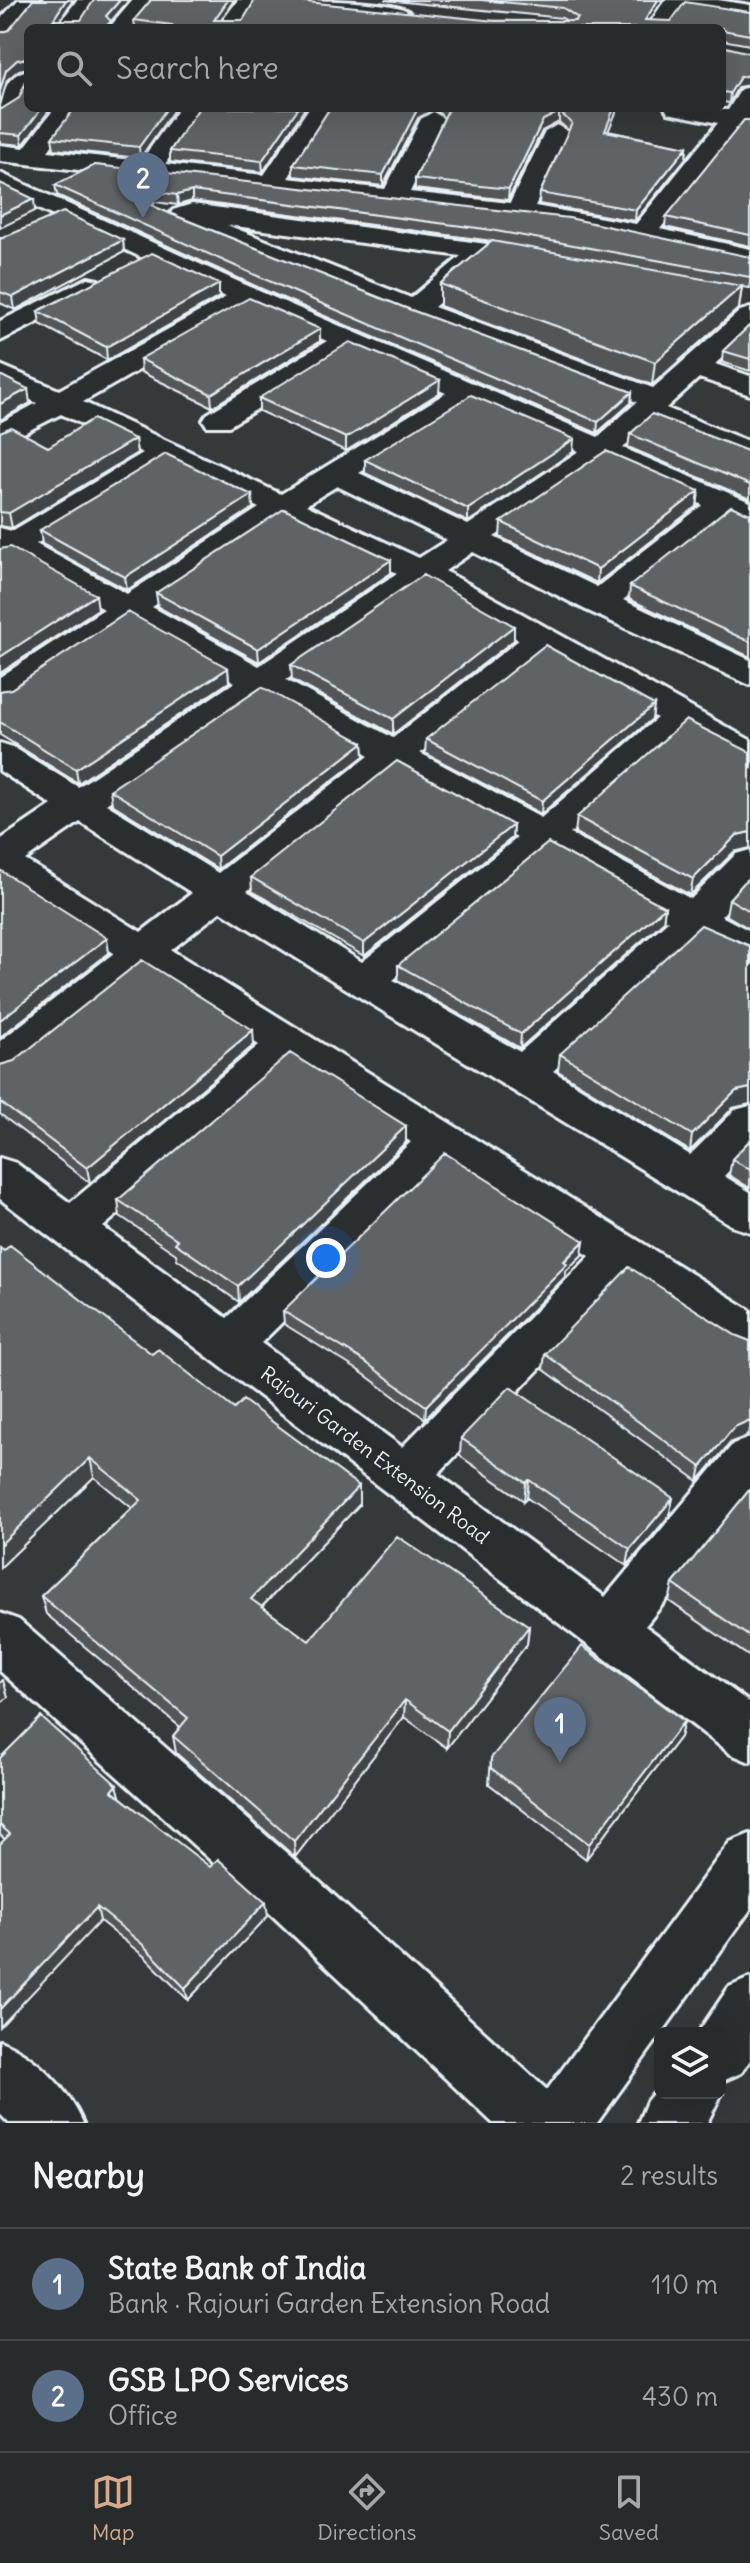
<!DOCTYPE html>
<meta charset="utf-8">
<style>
:root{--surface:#282b2c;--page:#343738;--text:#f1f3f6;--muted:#a5a7a9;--line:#444748;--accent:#d6ab8b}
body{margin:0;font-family:Delius,sans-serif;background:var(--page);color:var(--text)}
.controls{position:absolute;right:24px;bottom:24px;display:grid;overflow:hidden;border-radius:12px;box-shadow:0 8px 32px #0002}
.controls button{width:72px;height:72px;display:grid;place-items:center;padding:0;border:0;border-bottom:2px solid var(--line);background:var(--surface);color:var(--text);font:40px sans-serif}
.you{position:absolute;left:326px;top:1258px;width:28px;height:28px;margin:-20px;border:6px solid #fff;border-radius:50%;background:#1a73e8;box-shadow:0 0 0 12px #1a73e833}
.badge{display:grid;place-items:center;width:52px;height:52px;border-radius:50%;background:var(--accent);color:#fff;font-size:26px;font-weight:700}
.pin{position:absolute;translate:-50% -66px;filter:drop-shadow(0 2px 4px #0008)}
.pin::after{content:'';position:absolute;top:42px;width:28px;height:24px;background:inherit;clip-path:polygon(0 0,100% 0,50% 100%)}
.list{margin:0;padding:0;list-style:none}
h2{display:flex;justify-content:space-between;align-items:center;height:104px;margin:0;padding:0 32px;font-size:34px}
h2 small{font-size:26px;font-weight:400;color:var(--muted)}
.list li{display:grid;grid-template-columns:52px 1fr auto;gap:24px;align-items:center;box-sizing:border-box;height:112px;padding:0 32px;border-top:2px solid var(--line)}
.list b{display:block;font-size:30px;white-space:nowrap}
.list p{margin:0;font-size:26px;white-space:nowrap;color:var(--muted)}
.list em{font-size:26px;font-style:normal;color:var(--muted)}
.icon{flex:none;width:44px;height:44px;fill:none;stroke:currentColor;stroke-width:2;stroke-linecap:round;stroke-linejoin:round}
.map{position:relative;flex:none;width:750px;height:2123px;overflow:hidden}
.search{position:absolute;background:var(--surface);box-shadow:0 8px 32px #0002;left:24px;right:24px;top:24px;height:88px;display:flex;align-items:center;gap:20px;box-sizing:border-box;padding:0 28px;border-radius:12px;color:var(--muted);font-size:30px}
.sheet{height:328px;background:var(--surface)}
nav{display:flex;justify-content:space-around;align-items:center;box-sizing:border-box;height:112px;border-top:2px solid var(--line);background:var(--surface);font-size:22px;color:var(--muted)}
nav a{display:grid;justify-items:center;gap:4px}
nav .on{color:var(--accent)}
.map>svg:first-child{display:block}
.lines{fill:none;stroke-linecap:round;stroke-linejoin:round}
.minor-casing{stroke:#e8f1f8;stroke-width:6}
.minor{fill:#2a2d2e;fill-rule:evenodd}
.wall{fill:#525557;stroke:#e8f1f8;stroke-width:2}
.shaded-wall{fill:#424547;stroke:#e8f1f8;stroke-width:2}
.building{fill:#5f6365;stroke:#e8f1f8;stroke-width:2}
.labels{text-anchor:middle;stroke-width:8;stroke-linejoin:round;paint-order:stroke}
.street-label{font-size:20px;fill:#e8f1f8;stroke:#2a2d2e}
</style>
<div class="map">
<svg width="750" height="2123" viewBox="0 0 750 2123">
<rect width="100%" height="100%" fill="#35393a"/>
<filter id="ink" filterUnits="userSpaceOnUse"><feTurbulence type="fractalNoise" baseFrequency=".0125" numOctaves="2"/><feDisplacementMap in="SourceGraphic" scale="16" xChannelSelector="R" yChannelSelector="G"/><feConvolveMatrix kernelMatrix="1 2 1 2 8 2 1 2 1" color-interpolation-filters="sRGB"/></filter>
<g filter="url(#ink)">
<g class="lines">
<g class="minor-casing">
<path id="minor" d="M 18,0 L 41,0 L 8,38 L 0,40 L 0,19 Z
M 77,0 L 100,0 L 80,28 L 56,28 Z
M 133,0 L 156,0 L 133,28 L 109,28 Z
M 238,0 L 260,0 L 241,28 L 217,28 Z
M 277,0 C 301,0 396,0 409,12 L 398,19 L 288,7 Z
M 665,0 L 718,0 L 750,5 L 750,19 L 682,8 L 670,28 L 646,28 Z
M 28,70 C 28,90 22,113 0,118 C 0,98 5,75 28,70 Z
M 750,87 L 750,128 L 741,127 L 660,229 L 750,249 L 750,265 L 569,226 L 0,161 L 0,145 L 24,148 L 55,108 L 80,108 L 48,151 L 141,161 L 179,108 L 203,108 L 165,164 L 264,175 L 309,108 L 333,108 L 288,178 L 385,189 L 421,119 L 433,112 L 445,119 L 410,192 L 510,203 L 545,132 L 557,125 L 569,132 L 535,206 L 636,224 L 718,123 L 668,113 L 665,108 L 728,110 L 741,89 Z
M 0,173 L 261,292 L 598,437 L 637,402 L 404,315 L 173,222 L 169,216 L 173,210 L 192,204 L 494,245 L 498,251 L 494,257 L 434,307 L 653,388 L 740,311 L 750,308 L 750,332 L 715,364 L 750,376 L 750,395 L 699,378 L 666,408 L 750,442 L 750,462 L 650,423 L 623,448 L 750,502 L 750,524 L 729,516 L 623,600 L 750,660 L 750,685 L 586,610 L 473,552 L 445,571 L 750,740 L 750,767 L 683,733 L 570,834 L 691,899 L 736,854 L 750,850 L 750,886 L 721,916 L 750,931 L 750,963 L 698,938 L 553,1071 L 690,1155 L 735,1110 L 750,1106 L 750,1149 L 724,1176 L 750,1192 L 750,1232 L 734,1227 C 564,1120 391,1018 221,911 L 171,950 L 750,1310 L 750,1354 L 733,1348 L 626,1279 L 438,1474 L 605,1597 L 733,1444 L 750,1438 L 750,1496 L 645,1626 L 750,1703 L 750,1762 L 731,1754 L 0,1199 L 0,1158 L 16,1163 L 70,1203 L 259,1045 L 144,972 L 15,1074 L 0,1079 L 0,1041 L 114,953 L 0,880 L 0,840 L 52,805 L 0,771 L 0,743 L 13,747 L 78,787 L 235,682 L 129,623 L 12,701 L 0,704 L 0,677 L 104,609 L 13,558 L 0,562 L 0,528 L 12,531 L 143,453 L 61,414 L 0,445 L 0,423 L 37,403 L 0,385 L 0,365 L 59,390 L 226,297 L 0,191 ZM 227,225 L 461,256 L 411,298 ZM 249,307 L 327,341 L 207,414 L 203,420 L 207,426 L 229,426 L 350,352 L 446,393 L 281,494 L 83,402 ZM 470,404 L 579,451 L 468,525 L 359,473 ZM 604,462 L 703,505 L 597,587 L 494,537 ZM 167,464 L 259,508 L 127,594 L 36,544 ZM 337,486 L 447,540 L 419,558 L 306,505 ZM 284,519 L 397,573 L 259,666 L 152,607 ZM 423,586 L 519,640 L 393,738 L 286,680 ZM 544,655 L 657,718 L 541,818 L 420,753 ZM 262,697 L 369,756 L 218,873 L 106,804 ZM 397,771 L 517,838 L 362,962 L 247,891 ZM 80,822 L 192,893 L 141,932 L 25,860 ZM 546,854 L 668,921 L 520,1052 L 393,980 ZM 291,1066 L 411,1142 L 227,1318 L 103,1227 ZM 444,1163 L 590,1256 L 402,1447 L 261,1343 Z
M 88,278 L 98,280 L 102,286 L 98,292 L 0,341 L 0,321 Z
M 0,1613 L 19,1620 L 315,1878 L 547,2090 L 730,1842 L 750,1834 L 750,1910 L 597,2123 L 493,2123 L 275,1918 L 0,1671 Z
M 750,1978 L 750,2060 L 741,2073 L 720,2082 L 720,2033 L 698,2033 L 729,1987 Z
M 0,2041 C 35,2055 68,2088 83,2123 L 9,2123 L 0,2114 Z
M 660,2085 L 660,2093 L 720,2093 L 720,2087 L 722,2093 L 707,2123 L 638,2123 L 647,2101 Z"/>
</g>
<use href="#minor" class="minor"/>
</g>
<path class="wall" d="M 234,0 L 221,20 L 567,21 L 562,18 L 385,0 L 663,0 L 650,21 L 671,21 L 750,12 L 750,45 L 722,40 L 722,28 L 135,28 L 134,20 Z
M 722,46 L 738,87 L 729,103 L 722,102 Z
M 28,108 L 51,108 L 23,145 L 0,143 L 0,110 Z
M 75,108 L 175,108 L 140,158 L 54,149 L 52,138 Z
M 199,108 L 305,108 L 263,172 L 170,162 L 170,151 Z
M 330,108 L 618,108 L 608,131 L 687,147 L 686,158 L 635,221 L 539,204 L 540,193 L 569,131 L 559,122 L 542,131 L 508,200 L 415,189 L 415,179 L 444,118 L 435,109 L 418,118 L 383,186 L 293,176 L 293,165 Z
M 750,120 L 750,246 L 665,227 L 666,217 Z
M 95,165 L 750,257 L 750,288 L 742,287 L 739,308 L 652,385 L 440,306 L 440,284 L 492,241 L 192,201 L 178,205 L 154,202 L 154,207 L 403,307 L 632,392 L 631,403 L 597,433 L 262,289 L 57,195 L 55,185 Z
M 0,238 L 123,240 L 124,252 L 15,310 L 0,303 Z
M 219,284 L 219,297 L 107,360 L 40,324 L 38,311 Z
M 750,325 L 750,371 L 722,362 L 723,351 Z
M 320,341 L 212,407 L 141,372 L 140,359 Z
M 439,393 L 346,451 L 259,411 L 259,398 Z
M 0,432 L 48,447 L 135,439 L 137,453 L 12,528 L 0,526 Z
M 630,434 L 750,452 L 750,499 L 628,447 Z
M 573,452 L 468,522 L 365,473 L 365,460 Z
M 699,491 L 697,506 L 597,583 L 500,537 L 501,522 Z
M 252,495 L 253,508 L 127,590 L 42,544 L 40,530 Z
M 750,514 L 750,657 L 629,599 L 630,586 Z
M 391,573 L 259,662 L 158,607 L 156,593 Z
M 514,626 L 514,640 L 393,734 L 292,680 L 291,665 Z
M 228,668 L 229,682 L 78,783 L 0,735 L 0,691 Z
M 654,705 L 652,719 L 541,814 L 425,753 L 426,739 Z
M 363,743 L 364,756 L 218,869 L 112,804 L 110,790 Z
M 577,817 L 734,852 L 690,895 L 575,833 Z
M 513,825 L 512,838 L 364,956 L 252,891 L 251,877 Z
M 750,876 L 750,929 L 726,915 L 729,899 Z
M 665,907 L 663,922 L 520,1048 L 398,980 L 398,965 Z
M 254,1045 L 90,1183 L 0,1114 L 0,1065 Z
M 560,1054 L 733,1108 L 690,1151 L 558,1071 Z
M 750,1140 L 750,1188 L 729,1175 L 732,1159 Z
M 406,1142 L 239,1302 L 177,1259 L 176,1254 L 120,1216 L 118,1200 Z
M 582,1255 L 566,1271 L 565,1277 L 425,1419 L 361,1372 L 284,1324 L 283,1311 Z
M 152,1354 L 234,1409 L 359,1505 L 262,1607 L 309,1641 L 529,1626 L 527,1644 L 447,1748 L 404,1717 L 295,1857 L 176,1753 L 173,1736 L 180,1727 L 46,1614 L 41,1596 L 132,1508 L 94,1477 L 0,1568 Z
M 545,1354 L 745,1437 L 731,1442 L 698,1481 L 543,1369 Z
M 461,1438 L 673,1498 L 669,1516 L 627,1566 L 527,1498 L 524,1501 L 460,1456 Z
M 750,1489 L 750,1657 L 669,1601 L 673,1584 Z
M 684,1721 L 680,1737 L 586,1859 L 489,1784 L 491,1758 Z
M 0,1758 L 117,1785 L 120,1797 L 268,1916 L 188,2000 L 145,1957 L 100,1921 L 0,1835 Z"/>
<path class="shaded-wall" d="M 66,0 L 73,0 L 55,28 L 53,20 Z
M 120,0 L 129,0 L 111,21 L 111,28 L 105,28 L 106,16 Z
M 228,0 L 234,0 L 216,28 L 214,20 Z
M 658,0 L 663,0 L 645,28 L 645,20 Z
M 28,58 L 28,68 L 19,70 L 7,80 L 0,106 L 0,91 L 6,70 L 17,60 Z
M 750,75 L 750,85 L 738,87 L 729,103 L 730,93 L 740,77 Z
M 42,108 L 51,108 L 23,145 L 21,135 Z
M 167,108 L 175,108 L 140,158 L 139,147 Z
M 298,108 L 305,108 L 263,172 L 262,161 Z
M 418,108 L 435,108 L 435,109 L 418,118 L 383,186 L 383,175 Z
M 614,108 L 618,108 L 604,141 L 605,131 Z
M 559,112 L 559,122 L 542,131 L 508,200 L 509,189 L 543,120 Z
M 687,147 L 686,158 L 635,221 L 636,210 Z
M 192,191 L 192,201 L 178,205 L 177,195 Z
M 34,199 L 35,211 L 0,228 L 0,215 Z
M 123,240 L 124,252 L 15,310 L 13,297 Z
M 219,284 L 219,297 L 107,360 L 106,347 Z
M 742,286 L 739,308 L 652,385 L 655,362 Z
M 320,329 L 320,341 L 212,407 L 211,394 Z
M 440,380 L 439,393 L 346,451 L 346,438 Z
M 28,389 L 30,403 L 0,420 L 0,404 Z
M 632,392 L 631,403 L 597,433 L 598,422 Z
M 135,439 L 137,453 L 12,528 L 9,513 Z
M 574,439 L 573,452 L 468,522 L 468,509 Z
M 699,491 L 697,506 L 597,583 L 598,569 Z
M 252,495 L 253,508 L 127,590 L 125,577 Z
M 391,560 L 391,573 L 259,662 L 258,649 Z
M 96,595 L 98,609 L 0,673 L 0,657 Z
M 514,626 L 514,640 L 393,734 L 393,719 Z
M 228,668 L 229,682 L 78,783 L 76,769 Z
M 654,705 L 652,719 L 541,814 L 542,801 Z
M 363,743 L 364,756 L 218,869 L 217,856 Z
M 513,825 L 512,838 L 364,956 L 364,943 Z
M 750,832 L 750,848 L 734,852 L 690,895 L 693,879 L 737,835 Z
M 665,907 L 663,922 L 520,1048 L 521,1034 Z
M 107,938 L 109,953 L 0,1037 L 0,1020 Z
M 253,1030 L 254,1045 L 90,1183 L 87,1168 Z
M 750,1088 L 750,1104 L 733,1108 L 690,1151 L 692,1135 L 736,1091 Z
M 406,1126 L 406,1142 L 239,1302 L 238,1286 Z
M 584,1241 L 582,1255 L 566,1271 L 565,1277 L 425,1419 L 426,1406 Z
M 750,1420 L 750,1430 L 745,1437 L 731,1442 L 698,1481 L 701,1467 L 734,1427 Z
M 90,1458 L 94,1477 L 0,1568 L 0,1545 Z
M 529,1480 L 527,1498 L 524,1501 L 526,1483 Z
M 359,1486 L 359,1505 L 252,1617 L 251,1599 Z
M 673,1498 L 669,1516 L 627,1566 L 630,1549 Z
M 529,1626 L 527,1644 L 447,1748 L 448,1731 Z
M 3,1680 L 8,1697 L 0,1704 L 0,1683 Z
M 405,1700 L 404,1717 L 295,1857 L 294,1841 Z
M 684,1721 L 680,1737 L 586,1859 L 589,1844 Z
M 117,1785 L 121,1800 L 112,1791 Z
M 266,1902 L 268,1916 L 188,2000 L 185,1988 Z
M 97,1907 L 100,1921 L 0,2027 L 0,2009 Z"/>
<path class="building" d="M 33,0 L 66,0 L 53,20 L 81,20 L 94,0 L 120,0 L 106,16 L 111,21 L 105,28 L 28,28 L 28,58 L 17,60 L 6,70 L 0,91 L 0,33 L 9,30 Z
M 151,0 L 228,0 L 214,20 L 243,20 L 255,0 L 287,0 L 495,21 L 575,21 L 578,18 L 563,8 L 481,0 L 658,0 L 645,20 L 671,21 L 685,2 L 750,12 L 750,35 L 722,30 L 722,28 L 170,28 L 172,25 L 134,20 Z
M 722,46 L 750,53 L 750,75 L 740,77 L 730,93 L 722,92 Z
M 28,77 L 28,108 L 42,108 L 21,135 L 0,133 L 0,110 L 19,98 Z
M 75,108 L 167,108 L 139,147 L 52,138 Z
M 199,108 L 298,108 L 262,161 L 170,151 Z
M 330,108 L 418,108 L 383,175 L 293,165 Z
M 445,108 L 614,108 L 605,131 L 687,147 L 636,210 L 540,193 L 572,123 L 559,112 L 543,120 L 509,189 L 415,179 L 448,110 Z
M 744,120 L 750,120 L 750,235 L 666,217 Z
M 95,165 L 569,218 L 750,257 L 750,277 L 485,229 L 192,191 L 177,195 L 151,191 L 154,193 L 151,205 L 171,214 L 403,307 L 632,392 L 598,422 L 262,278 L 55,185 Z
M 0,183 L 34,199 L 0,215 Z
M 63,212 L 123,240 L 13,297 L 0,292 L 0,239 Z
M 492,241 L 742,286 L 655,362 L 440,284 Z
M 152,253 L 219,284 L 106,347 L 38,311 Z
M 249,298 L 320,329 L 211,394 L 140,359 Z
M 750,325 L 750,359 L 723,351 Z
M 350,342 L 440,380 L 346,438 L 259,398 Z
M 0,375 L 28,389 L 0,404 Z
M 471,395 L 574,439 L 468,509 L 365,460 Z
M 652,414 L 750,452 L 750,485 L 630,434 Z
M 93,419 L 135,439 L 9,513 L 0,512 L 0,432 L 11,427 L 48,447 Z
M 606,451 L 699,491 L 598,569 L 501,522 Z
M 166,454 L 252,495 L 125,577 L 40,530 Z
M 731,506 L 750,514 L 750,642 L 630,586 Z
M 284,509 L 391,560 L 258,649 L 156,593 Z
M 10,547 L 96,595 L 0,657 L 0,549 Z
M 423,575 L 514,626 L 393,719 L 291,665 Z
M 128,612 L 228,668 L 76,769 L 0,722 L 0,691 L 11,689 Z
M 545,645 L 654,705 L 542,801 L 426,739 Z
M 262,687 L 363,743 L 217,856 L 110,790 Z
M 686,720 L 750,752 L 750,832 L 737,835 L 693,879 L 577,817 Z
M 397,761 L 513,825 L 364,943 L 251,877 Z
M 548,843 L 665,907 L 521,1034 L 398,965 Z
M 0,870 L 107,938 L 0,1020 Z
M 750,876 L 750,911 L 729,899 Z
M 701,925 L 750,946 L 750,1088 L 736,1091 L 692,1135 L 560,1054 Z
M 142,960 L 253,1030 L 87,1168 L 0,1102 L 0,1065 L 14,1061 Z
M 290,1053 L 406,1126 L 238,1286 L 175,1243 L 178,1240 L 118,1200 Z
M 750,1140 L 750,1170 L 732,1159 Z
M 445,1153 L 584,1241 L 564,1261 L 567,1264 L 426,1406 L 361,1359 L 283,1311 Z
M 10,1245 L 152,1354 L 158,1349 L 234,1409 L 243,1400 L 359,1486 L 251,1599 L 309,1641 L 397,1536 L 529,1626 L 448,1731 L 405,1700 L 294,1841 L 173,1736 L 188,1718 L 41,1596 L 141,1500 L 90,1458 L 0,1545 L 0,1248 L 4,1251 Z
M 629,1267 L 735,1335 L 750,1341 L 750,1420 L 734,1427 L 701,1467 L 545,1354 Z
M 510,1387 L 673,1498 L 630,1549 L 529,1480 L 526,1483 L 461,1438 Z
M 750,1489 L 750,1637 L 673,1584 Z
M 582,1646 L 684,1721 L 589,1844 L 491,1768 L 491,1758 Z
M 41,1717 L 117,1785 L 112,1791 L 210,1867 L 218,1859 L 266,1902 L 185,1988 L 142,1944 L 97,1907 L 0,2009 L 0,1844 L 10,1834 L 0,1825 L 0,1758 Z"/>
</g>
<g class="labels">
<g class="street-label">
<text transform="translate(375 1455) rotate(37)" y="7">Rajouri Garden Extension Road</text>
</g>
</g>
</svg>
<div class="controls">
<button><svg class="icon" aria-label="layers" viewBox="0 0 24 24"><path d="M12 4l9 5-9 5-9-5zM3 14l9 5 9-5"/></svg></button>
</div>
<div class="you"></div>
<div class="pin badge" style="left:560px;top:1763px;background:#5c6f8a">1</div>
<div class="pin badge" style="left:143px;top:218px;background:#5c6f8a">2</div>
<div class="search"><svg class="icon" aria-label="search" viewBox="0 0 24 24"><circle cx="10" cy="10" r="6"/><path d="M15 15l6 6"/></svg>Search here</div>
</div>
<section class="sheet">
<h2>Nearby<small>2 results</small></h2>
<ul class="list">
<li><span class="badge" style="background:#5c6f8a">1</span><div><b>State Bank of India</b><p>Bank · Rajouri Garden Extension Road</p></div><em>110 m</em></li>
<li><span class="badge" style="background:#5c6f8a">2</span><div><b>GSB LPO Services</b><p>Office</p></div><em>430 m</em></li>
</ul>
</section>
<nav>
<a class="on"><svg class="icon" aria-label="map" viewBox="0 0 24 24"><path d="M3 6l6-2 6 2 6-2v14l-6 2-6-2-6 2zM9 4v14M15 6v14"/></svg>Map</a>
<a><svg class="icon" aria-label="directions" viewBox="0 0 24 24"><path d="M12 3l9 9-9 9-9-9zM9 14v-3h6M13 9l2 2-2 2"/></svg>Directions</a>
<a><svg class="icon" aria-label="saved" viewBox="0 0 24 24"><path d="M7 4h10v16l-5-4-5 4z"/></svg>Saved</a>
</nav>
